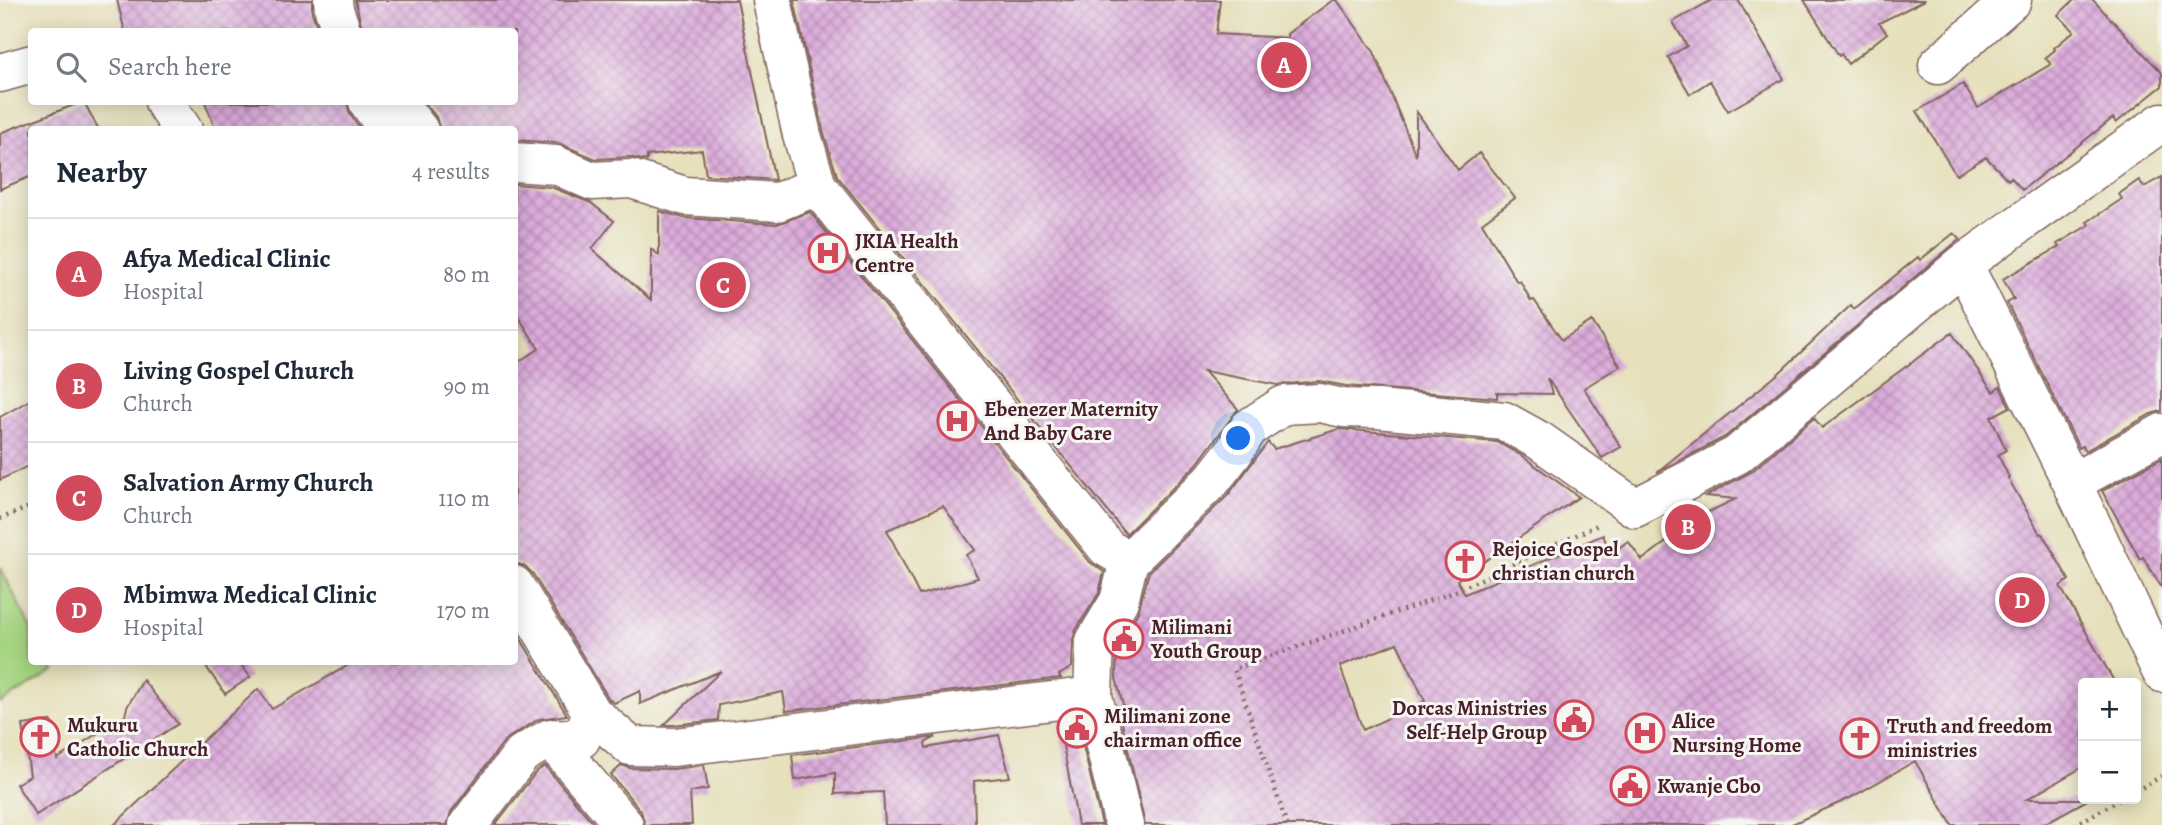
<!DOCTYPE html>
<meta charset="utf-8">
<style>
:root{--surface:#fff;--page:#f6f6f7;--text:#1f2937;--muted:#747a83;--line:#e0e1e3;--accent:#d1495b}
body{margin:0;font-family:Alegreya,serif;background:var(--page);color:var(--text)}
.controls{position:absolute;right:21px;bottom:21px;display:grid;overflow:hidden;border-radius:7px;box-shadow:0 4px 18px #0003}
.controls button{width:63px;height:63px;display:grid;place-items:center;padding:0;border:0;border-bottom:2px solid var(--line);background:var(--surface);color:var(--text);font:35px sans-serif}
.you{position:absolute;left:1239px;top:439px;width:24px;height:24px;margin:-18px;border:5px solid #fff;border-radius:50%;background:#1a73e8;box-shadow:0 0 0 10px #1a73e833}
.badge{display:grid;place-items:center;width:46px;height:46px;border-radius:50%;background:var(--accent);color:#fff;font-size:23px;font-weight:700}
.pin{position:absolute;translate:-50% -50%;border:4px solid #fff;box-shadow:0 2px 7px #0006}
.list{margin:0;padding:0;list-style:none}
h2{display:flex;justify-content:space-between;align-items:center;height:91px;margin:0;padding:0 28px;font-size:30px}
h2 small{font-size:23px;font-weight:400;color:var(--muted)}
.list li{display:grid;grid-template-columns:46px 1fr auto;gap:21px;align-items:center;box-sizing:border-box;height:112px;padding:0 28px;border-top:2px solid var(--line)}
.list b{display:block;font-size:26px;white-space:nowrap}
.list p{margin:0;font-size:23px;white-space:nowrap;color:var(--muted)}
.list em{font-size:23px;font-style:normal;color:var(--muted)}
.icon{flex:none;width:38px;height:38px;fill:none;stroke:currentColor;stroke-width:2;stroke-linecap:round;stroke-linejoin:round}
.map{position:relative;flex:none;width:2162px;height:825px;overflow:hidden}
.search{position:absolute;background:var(--surface);box-shadow:0 4px 18px #0003;left:28px;top:28px;width:490px;height:77px;display:flex;align-items:center;gap:18px;box-sizing:border-box;padding:0 24px;border-radius:7px;color:var(--muted);font-size:26px}
.panel{position:absolute;background:var(--surface);box-shadow:0 4px 18px #0003;left:28px;top:126px;width:490px;height:539px;border-radius:7px}
.map>svg:first-child{display:block}
.pitch{fill:#a5d481;stroke:#787a56;stroke-width:2}
.building{fill:url(#building-cross-hatch);fill-rule:evenodd}
.lines{fill:none;stroke-linecap:round;stroke-linejoin:round}
.minor-casing{stroke:#81635e;stroke-width:41}
.path{stroke:#81635e;stroke-width:4.5;stroke-dasharray:2 5;stroke-linecap:butt}
.minor{stroke:#fff;stroke-width:38}
.labels{text-anchor:middle;stroke-width:6;stroke-linejoin:round;paint-order:stroke}
.poi-label{font-size:21px;font-weight:bold;fill:#4a1f2b;stroke:#f6f6f2;text-anchor:start}
</style>
<div class="map">
<svg width="2162" height="825" viewBox="0 0 2162 825">
<defs>
<pattern id="building-cross-hatch" width="8" height="8" patternUnits="userSpaceOnUse" patternTransform="scale(1.75)"><rect width="8" height="8" fill="#dcacdb"/><path d="M0 0l8 8M0 8l8-8" fill="none" stroke="#b48bb2"/></pattern>
</defs>
<rect width="100%" height="100%" fill="#f6f6f2"/>
<filter id="ink" filterUnits="userSpaceOnUse"><feTurbulence type="fractalNoise" baseFrequency=".0143" numOctaves="2"/><feDisplacementMap in="SourceGraphic" scale="14" xChannelSelector="R" yChannelSelector="G"/><feConvolveMatrix kernelMatrix="1 2 1 2 8 2 1 2 1" color-interpolation-filters="sRGB"/></filter>
<filter id="wash" filterUnits="userSpaceOnUse"><feTurbulence type="fractalNoise" baseFrequency=".00686" numOctaves="4" result="noise"/><feDisplacementMap in="SourceGraphic" scale="28" xChannelSelector="R" yChannelSelector="G"/><feGaussianBlur stdDeviation="1.57" result="paint"/><feColorMatrix in="noise" values="0 0 0 0 0 0 0 0 0 0 0 0 0 0 0 0 0 1.4 0 .05"/><feComposite in="paint" operator="in"/></filter>
<g filter="url(#wash)">
<rect width="100%" height="100%" fill="#e6e0bc"/>
<path class="pitch" d="M 0,567 L 31,628 L 32,662 L 49,662 L 54,671 L 0,703 Z"/>
<g id="blocks">
<path class="building" d="M 117,0 L 312,0 L 312,12 L 319,32 L 125,32 Z
M 355,0 L 737,0 L 775,180 L 706,175 L 702,150 L 647,156 L 647,161 L 630,157 L 596,159 L 558,143 L 514,140 L 514,130 L 440,130 L 436,117 L 424,102 L 514,102 L 514,32 L 363,32 Z
M 794,0 L 1220,0 L 1216,34 L 1288,38 L 1287,34 L 1333,0 L 1337,0 L 1374,52 L 1416,156 L 1416,111 L 1458,170 L 1479,153 L 1515,198 L 1482,223 L 1517,282 L 1520,281 L 1531,301 L 1534,300 L 1562,340 L 1592,321 L 1620,366 L 1584,388 L 1621,447 L 1602,458 L 1547,378 L 1552,394 L 1497,393 L 1497,398 L 1346,386 L 1319,381 L 1278,385 L 1204,371 L 1238,409 L 1197,464 L 1126,534 L 837,176 L 823,130 Z
M 1712,0 L 1738,0 L 1784,79 L 1728,111 L 1710,81 L 1690,94 L 1668,57 L 1687,46 L 1673,22 Z
M 1804,0 L 1925,0 L 1879,23 L 1887,33 L 1848,64 L 1841,54 L 1839,56 Z
M 2074,0 L 2093,0 L 2162,73 L 2162,86 L 2116,123 L 2113,118 L 2022,190 L 2011,177 L 2008,180 L 1986,157 L 1956,175 L 1917,111 L 1963,84 L 1978,108 L 2051,64 L 2045,58 L 2055,50 L 2054,48 L 2074,31 L 2058,15 Z
M 82,102 L 84,102 L 99,130 L 32,130 L 32,176 L 0,189 L 0,133 Z
M 205,102 L 347,102 L 350,114 L 361,130 L 216,130 Z
M 2162,177 L 2162,411 L 2151,414 L 2085,451 L 2083,446 L 2079,448 L 2007,303 L 2014,299 L 2003,279 L 2059,247 L 2057,244 L 2089,225 L 2087,222 L 2122,199 L 2119,194 L 2139,180 L 2144,187 Z
M 514,184 L 551,187 L 591,203 L 614,221 L 592,249 L 651,300 L 651,249 L 659,255 L 659,211 L 684,218 L 777,224 L 810,212 L 1090,562 L 1104,572 L 1099,593 L 1076,630 L 1073,640 L 1072,667 L 1059,675 L 1061,678 L 786,711 L 783,692 L 719,705 L 718,720 L 673,725 L 664,725 L 721,671 L 640,704 L 640,691 L 614,703 L 609,699 L 533,574 L 525,566 L 514,563 L 514,364 L 539,349 L 514,310 ZM 943,506 L 975,550 L 966,555 L 978,578 L 919,595 L 887,530 Z
M 1954,233 L 1960,239 L 1725,437 L 1657,472 L 1778,374 L 1851,305 L 1854,309 L 1918,257 L 1920,260 Z
M 1952,333 L 1993,392 L 2000,387 L 2010,407 L 1991,417 L 2006,450 L 1998,455 L 2009,477 L 2008,478 L 2040,534 L 2042,533 L 2069,580 L 2060,586 L 2115,683 L 2083,683 L 2083,767 L 2027,799 L 2089,799 L 2042,825 L 1952,825 L 1915,761 L 1850,798 L 1790,825 L 1145,825 L 1120,714 L 1125,713 L 1116,678 L 1117,647 L 1138,612 L 1149,572 L 1228,495 L 1268,442 L 1274,449 L 1339,429 L 1497,442 L 1519,454 L 1579,497 L 1457,580 L 1465,594 L 1603,535 L 1611,554 L 1628,541 L 1642,560 L 1681,531 L 1679,526 L 1736,499 L 1706,496 L 1751,472 L 1814,418 L 1822,428 ZM 1397,643 L 1425,701 L 1363,730 L 1340,666 Z
M 32,399 L 32,464 L 0,480 L 0,417 Z
M 2162,458 L 2162,588 L 2143,557 L 2140,559 L 2102,491 Z
M 514,628 L 567,715 L 539,719 L 505,740 L 451,812 L 447,825 L 114,825 L 258,689 L 272,709 L 354,662 L 514,662 Z
M 203,662 L 239,662 L 250,677 L 225,694 Z
M 143,680 L 178,724 L 36,815 L 16,784 L 30,776 L 23,725 L 51,721 L 57,759 L 125,716 L 127,707 Z
M 1077,721 L 1102,825 L 1078,825 L 1059,724 Z
M 999,735 L 1010,777 L 974,781 L 975,825 L 885,825 L 883,792 L 835,794 L 835,773 L 795,780 L 792,755 L 936,737 L 925,743 L 926,748 Z
M 622,765 L 630,768 L 674,769 L 704,765 L 708,789 L 690,792 L 692,825 L 645,825 L 641,811 L 611,775 Z
M 545,766 L 595,825 L 495,825 L 537,771 Z"/>
</g>
</g>
<g filter="url(#ink)">
<use href="#blocks" fill-opacity="0" stroke="#81635e" stroke-width="2"/>
<g class="lines">
<g class="minor-casing">
<path id="minor" d="M 333,0 L 334,10 L 342,32
M 772,0 L 802,135 L 817,186 L 1107,548 L 1129,561
M 1938,65 L 2012,0
M 0,73 L 32,64
M 164,102 L 183,130
M 368,102 L 380,119 L 407,115 L 419,130
M 514,162 L 556,165 L 592,181 L 631,179 L 685,196 L 778,202 L 817,186
M 1963,264 L 2072,483 L 2162,673
M 2072,483 L 2162,433
M 514,585 L 592,713 L 630,746 L 674,747 L 1093,696
M 550,738 L 624,825
M 468,825 L 522,754 L 550,738 L 581,739 L 592,713
M 1124,825 L 1093,696 L 1095,641 L 1119,601 L 1129,561 L 1213,479 L 1234,452 L 1249,428 L 1284,405 L 1320,403 L 1343,408 L 1378,409 L 1504,421 L 1540,441 L 1635,508 L 1737,455 L 1963,264 L 2162,122"/>
</g>
<path class="path" d="M 0,519 L 32,506
M 2136,791 L 2162,776
M 1287,825 L 1234,669 L 1449,594 L 1600,524
M 2075,825 L 2121,799"/>
<use href="#minor" class="minor"/>
</g>
</g>
<defs>
<g id="hospital-ring" transform="scale(2.0125)"><circle r="9.5" fill="#f6f6f2" stroke="#d1495b" stroke-width="1.5"/><path d="M-5-5h3v3.5h4V-5h3V5h-3V1.5h-4V5h-3Z" fill="#d1495b"/></g>
<g id="church-ring" transform="scale(2.0125)"><circle r="9.5" fill="#f6f6f2" stroke="#d1495b" stroke-width="1.5"/><path d="M-1.2-6h2.4v3.5h3.3v2.4h-3.3V6h-2.4V-.1h-3.3v-2.4h3.3Z" fill="#d1495b"/></g>
<g id="civic-ring" transform="scale(2.0125)"><circle r="9.5" fill="#f6f6f2" stroke="#d1495b" stroke-width="1.5"/><path d="M-.6-6.5H3V-4.5H.6V-3L4-1V1h2V6H-6V1h2V-1L-.6-3ZM-1.2 2.5V6h2.4V2.5Z" fill="#d1495b"/></g>
</defs>
<g fill-rule="evenodd">
<use href="#hospital-ring" x="828" y="253"/>
<use href="#hospital-ring" x="957" y="421"/>
<use href="#church-ring" x="1465" y="561"/>
<use href="#civic-ring" x="1124" y="639"/>
<use href="#civic-ring" x="1574" y="720"/>
<use href="#civic-ring" x="1077" y="728"/>
<use href="#hospital-ring" x="1645" y="733"/>
<use href="#church-ring" x="40" y="737"/>
<use href="#church-ring" x="1860" y="738"/>
<use href="#civic-ring" x="1630" y="786"/>
</g>
<g class="labels">
<g class="poi-label">
<text x="855" y="248">JKIA Health<tspan x="855" dy="24">Centre</tspan></text>
<text x="984" y="416">Ebenezer Maternity<tspan x="984" dy="24">And Baby Care</tspan></text>
<text x="1492" y="556">Rejoice Gospel<tspan x="1492" dy="24">christian church</tspan></text>
<text x="1151" y="634">Milimani<tspan x="1151" dy="24">Youth Group</tspan></text>
<text x="1547" y="715" text-anchor="end">Dorcas Ministries<tspan x="1547" dy="24">Self-Help Group</tspan></text>
<text x="1104" y="723">Milimani zone<tspan x="1104" dy="24">chairman office</tspan></text>
<text x="1672" y="728">Alice<tspan x="1672" dy="24">Nursing Home</tspan></text>
<text x="67" y="732">Mukuru<tspan x="67" dy="24">Catholic Church</tspan></text>
<text x="1887" y="733">Truth and freedom<tspan x="1887" dy="24">ministries</tspan></text>
<text x="1657" y="793">Kwanje Cbo</text>
</g>
</g>
</svg>
<div class="controls">
<button>+</button>
<button>−</button>
</div>
<div class="you"></div>
<div class="pin badge" style="left:1284px;top:65px">A</div>
<div class="pin badge" style="left:1688px;top:527px">B</div>
<div class="pin badge" style="left:723px;top:285px">C</div>
<div class="pin badge" style="left:2022px;top:600px">D</div>
<div class="search"><svg class="icon" aria-label="search" viewBox="0 0 24 24"><circle cx="10" cy="10" r="6"/><path d="M15 15l6 6"/></svg>Search here</div>
<section class="panel">
<h2>Nearby<small>4 results</small></h2>
<ul class="list">
<li><span class="badge">A</span><div><b>Afya Medical Clinic</b><p>Hospital</p></div><em>80 m</em></li>
<li><span class="badge">B</span><div><b>Living Gospel Church</b><p>Church</p></div><em>90 m</em></li>
<li><span class="badge">C</span><div><b>Salvation Army Church</b><p>Church</p></div><em>110 m</em></li>
<li><span class="badge">D</span><div><b>Mbimwa Medical Clinic</b><p>Hospital</p></div><em>170 m</em></li>
</ul>
</section>
</div>
